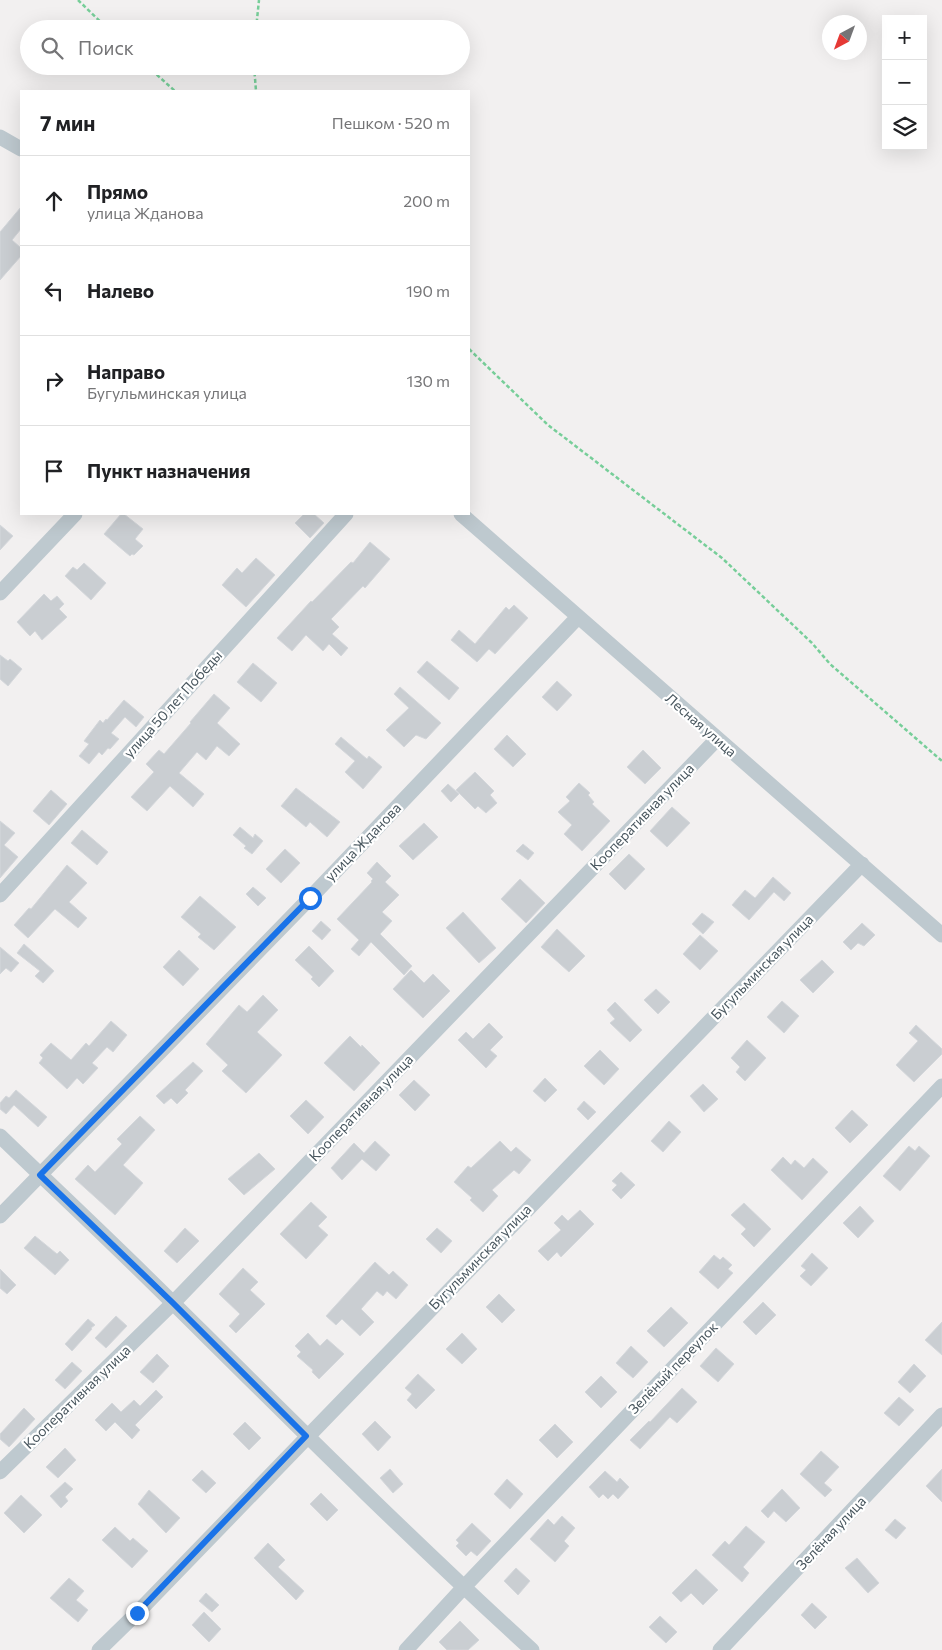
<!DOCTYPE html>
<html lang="ru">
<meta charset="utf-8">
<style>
:root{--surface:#fff;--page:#f2f2f2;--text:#202124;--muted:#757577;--line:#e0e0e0}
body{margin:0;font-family:Commissioner,sans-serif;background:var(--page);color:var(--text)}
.controls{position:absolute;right:15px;top:15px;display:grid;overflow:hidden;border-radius:0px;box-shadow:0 5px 20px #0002}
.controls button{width:45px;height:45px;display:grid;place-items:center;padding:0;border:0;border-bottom:1px solid var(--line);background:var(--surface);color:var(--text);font:25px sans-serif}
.compass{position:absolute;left:822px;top:15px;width:45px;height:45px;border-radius:50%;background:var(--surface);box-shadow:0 5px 20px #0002;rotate:221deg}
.stop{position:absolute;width:15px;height:15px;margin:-11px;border:4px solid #1a73e8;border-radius:50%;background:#fff}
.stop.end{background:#1a73e8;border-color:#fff;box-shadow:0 1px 5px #0008}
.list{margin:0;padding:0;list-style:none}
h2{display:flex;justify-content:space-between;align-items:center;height:65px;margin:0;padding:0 20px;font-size:21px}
h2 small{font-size:16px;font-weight:400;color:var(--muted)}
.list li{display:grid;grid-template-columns:32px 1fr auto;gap:15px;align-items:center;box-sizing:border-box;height:90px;padding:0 20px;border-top:1px solid var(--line)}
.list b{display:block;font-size:19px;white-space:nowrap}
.list p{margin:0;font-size:16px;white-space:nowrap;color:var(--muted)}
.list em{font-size:16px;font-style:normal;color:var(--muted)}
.icon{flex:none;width:28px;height:28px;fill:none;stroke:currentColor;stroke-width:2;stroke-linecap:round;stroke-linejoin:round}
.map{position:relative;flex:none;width:942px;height:1650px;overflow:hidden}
.search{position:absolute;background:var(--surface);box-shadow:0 5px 20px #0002;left:20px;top:20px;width:450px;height:55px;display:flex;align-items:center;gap:12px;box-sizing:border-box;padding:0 18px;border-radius:28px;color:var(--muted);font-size:19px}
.panel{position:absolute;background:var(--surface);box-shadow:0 5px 20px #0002;left:20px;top:90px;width:450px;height:425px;border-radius:0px}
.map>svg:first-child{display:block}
.building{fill:#caced2;stroke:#d4d7db}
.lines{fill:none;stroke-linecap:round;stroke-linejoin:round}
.path{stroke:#77ce99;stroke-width:2.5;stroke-dasharray:4 2.5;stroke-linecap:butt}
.street{stroke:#bec9cf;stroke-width:15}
.route{stroke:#1a73e8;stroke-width:6}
.labels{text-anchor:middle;stroke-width:4.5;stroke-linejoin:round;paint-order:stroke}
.street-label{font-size:14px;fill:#48565e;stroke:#fff}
</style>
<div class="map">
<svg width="942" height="1650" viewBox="0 0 942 1650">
<rect width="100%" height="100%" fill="#f2f0f0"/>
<path class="building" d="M 21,207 L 21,229 L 12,240 L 21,248 L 21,256 L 0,280 L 0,232 Z
M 121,514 L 124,514 L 143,529 L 135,539 L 143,546 L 134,555 L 132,554 L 130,556 L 104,534 Z
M 304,514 L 314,514 L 324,523 L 310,538 L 295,523 Z
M 0,525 L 13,536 L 0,550 Z
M 370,542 L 390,559 L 365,588 L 363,586 L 331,619 L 339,627 L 332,634 L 348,648 L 341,656 L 329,644 L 323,651 L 306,635 L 292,651 L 277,638 L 311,601 L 312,602 L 351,562 L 353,563 Z
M 256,558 L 275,575 L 246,607 L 222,585 L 237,568 L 242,573 Z
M 84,563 L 106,583 L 91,600 L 65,576 L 73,567 L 77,570 Z
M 44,594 L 51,601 L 57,596 L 64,604 L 59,609 L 67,617 L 42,640 L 35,631 L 30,636 L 17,622 Z
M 514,605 L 528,618 L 495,654 L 489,649 L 477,662 L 451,640 L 459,630 L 475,644 L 506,607 L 509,610 Z
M 0,655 L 8,661 L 10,659 L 22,669 L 8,686 L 0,679 Z
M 427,661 L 459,688 L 449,700 L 417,672 Z
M 253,663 L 277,683 L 261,702 L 237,682 Z
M 557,681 L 572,695 L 557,711 L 542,697 Z
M 400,687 L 441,723 L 426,739 L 416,735 L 404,747 L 386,730 L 409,708 L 394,694 Z
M 214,694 L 230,708 L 217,723 L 240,744 L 229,756 L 217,746 L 206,760 L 197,752 L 179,773 L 204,794 L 193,807 L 170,786 L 147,811 L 131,797 L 154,772 L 146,764 L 159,750 L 164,754 L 191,723 L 190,722 Z
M 124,700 L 144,717 L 136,727 L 125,717 L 111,733 L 119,739 L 110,749 L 108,748 L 102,755 L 99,752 L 89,764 L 79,756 L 89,744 L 84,741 L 100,720 L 103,723 L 106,719 L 107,720 Z
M 507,735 L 526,754 L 513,767 L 494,749 Z
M 341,737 L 367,759 L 369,756 L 382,767 L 363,789 L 345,772 L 355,761 L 335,744 Z
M 643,750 L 661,768 L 645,784 L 627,767 Z
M 475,772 L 494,791 L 490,795 L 497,803 L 486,813 L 478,806 L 475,809 L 456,790 Z
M 579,783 L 590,793 L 588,795 L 594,802 L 592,804 L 610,821 L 582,851 L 564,834 L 572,825 L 558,812 L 570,801 L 566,797 Z
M 448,784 L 459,794 L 451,802 L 441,791 Z
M 296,788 L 340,822 L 327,837 L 310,822 L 306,827 L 281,806 Z
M 51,790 L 67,804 L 49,825 L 33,811 Z
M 672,807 L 690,823 L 667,847 L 650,831 Z
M 0,821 L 15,833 L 4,845 L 18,857 L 0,878 Z
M 424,823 L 438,837 L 413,860 L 399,846 Z
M 240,827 L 253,838 L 255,834 L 263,841 L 252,854 L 244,848 L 246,846 L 233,835 Z
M 82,830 L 108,852 L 97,865 L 71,843 Z
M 523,844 L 534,853 L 528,860 L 516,851 Z
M 285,849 L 300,863 L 281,883 L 266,869 Z
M 629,854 L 645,869 L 625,890 L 609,874 Z
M 377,862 L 391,876 L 385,882 L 399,895 L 382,912 L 392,921 L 380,934 L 412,966 L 404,975 L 371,942 L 359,956 L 351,949 L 359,940 L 337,919 L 372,882 L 371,881 L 373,879 L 367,873 Z
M 67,865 L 87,883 L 69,902 L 87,918 L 78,928 L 55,909 L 28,938 L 14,925 L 29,908 L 31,909 Z
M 773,877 L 791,893 L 784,901 L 774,892 L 749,920 L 732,905 L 745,890 L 755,898 Z
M 520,879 L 545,903 L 526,923 L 501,899 Z
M 253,887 L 266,898 L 258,906 L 246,894 Z
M 200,896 L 236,927 L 214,950 L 198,937 L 201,934 L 181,917 Z
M 463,912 L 496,948 L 479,963 L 446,928 Z
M 702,913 L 714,922 L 703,934 L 692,924 Z
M 321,921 L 331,930 L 322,940 L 312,931 Z
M 862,923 L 875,935 L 864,946 L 858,943 L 851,950 L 843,942 Z
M 557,929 L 585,956 L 569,972 L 541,947 Z
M 700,935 L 718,951 L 700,970 L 683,954 Z
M 24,944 L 54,971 L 43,983 L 35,976 L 40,971 L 17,953 Z
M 309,946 L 334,971 L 319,987 L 311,979 L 313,977 L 295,960 Z
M 0,947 L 19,963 L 11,972 L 6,968 L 0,974 Z
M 179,950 L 199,969 L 183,986 L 163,967 Z
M 822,960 L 834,972 L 813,993 L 800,980 Z
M 411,970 L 424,983 L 433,974 L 450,991 L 423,1018 L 393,989 Z
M 656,989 L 670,1002 L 658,1014 L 644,1000 Z
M 263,995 L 278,1010 L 257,1032 L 282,1055 L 246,1093 L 222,1071 L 228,1065 L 206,1044 L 239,1005 L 247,1012 Z
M 782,1001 L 799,1016 L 784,1033 L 767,1017 Z
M 615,1002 L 642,1030 L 630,1042 L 610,1023 L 615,1019 L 607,1010 Z
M 111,1021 L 127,1035 L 113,1052 L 107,1047 L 92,1063 L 98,1068 L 83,1084 L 77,1078 L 67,1089 L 39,1063 L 43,1058 L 40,1055 L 51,1043 L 71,1060 L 86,1043 L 89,1046 Z
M 489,1023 L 503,1037 L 490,1050 L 497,1056 L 486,1068 L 458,1040 L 466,1032 L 473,1039 Z
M 916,1025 L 942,1049 L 942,1054 L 914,1082 L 896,1065 L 918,1041 L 909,1033 Z
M 350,1036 L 361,1047 L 362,1045 L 380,1063 L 354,1091 L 324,1063 Z
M 747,1040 L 766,1058 L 745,1081 L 736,1072 L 740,1067 L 731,1058 Z
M 600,1050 L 619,1069 L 604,1085 L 584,1066 Z
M 193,1062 L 203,1071 L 185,1090 L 188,1093 L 177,1104 L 171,1098 L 164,1104 L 156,1096 Z
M 545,1078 L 557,1090 L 545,1102 L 533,1091 Z
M 414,1080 L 430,1095 L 415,1111 L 399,1095 Z
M 703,1084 L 718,1099 L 704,1112 L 690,1096 Z
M 16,1090 L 47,1117 L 38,1127 L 14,1105 L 6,1114 L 0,1109 L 0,1103 L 6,1096 L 9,1098 Z
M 306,1100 L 324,1117 L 308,1134 L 290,1116 Z
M 584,1101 L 596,1112 L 588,1120 L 577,1109 Z
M 852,1110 L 868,1125 L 850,1143 L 835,1128 Z
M 140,1116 L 155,1130 L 123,1165 L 143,1183 L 115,1215 L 75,1179 L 88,1165 L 95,1172 L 122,1144 L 117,1139 Z
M 669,1121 L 681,1132 L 663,1152 L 651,1141 Z
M 375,1141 L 390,1155 L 376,1171 L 362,1159 L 342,1180 L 331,1168 L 354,1143 L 364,1153 Z
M 500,1141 L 511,1152 L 516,1147 L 531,1160 L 519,1174 L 514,1170 L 492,1190 L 498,1196 L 483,1212 L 470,1200 L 472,1198 L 454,1182 L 468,1166 L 471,1168 Z
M 909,1146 L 915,1151 L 919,1146 L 930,1156 L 900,1191 L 883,1176 Z
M 259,1153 L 275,1169 L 244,1195 L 228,1179 Z
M 783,1157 L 791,1165 L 795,1160 L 804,1168 L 813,1158 L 828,1172 L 802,1200 L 771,1170 Z
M 621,1172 L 635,1185 L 621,1199 L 612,1190 L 617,1185 L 612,1181 Z
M 311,1202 L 327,1217 L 318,1226 L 328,1235 L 306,1259 L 280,1234 Z
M 744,1203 L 771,1229 L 754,1247 L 741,1234 L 746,1229 L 731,1215 Z
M 860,1206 L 874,1221 L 858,1238 L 843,1223 Z
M 580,1210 L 594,1224 L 561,1257 L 557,1252 L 548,1261 L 538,1251 L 561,1230 L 554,1223 L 562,1215 L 568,1221 Z
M 185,1228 L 199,1241 L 177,1263 L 164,1251 Z
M 437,1228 L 452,1241 L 441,1253 L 426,1239 Z
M 35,1236 L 57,1254 L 60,1251 L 69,1260 L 55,1275 L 24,1248 Z
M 812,1253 L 828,1268 L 811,1286 L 800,1276 L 806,1270 L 801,1266 Z
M 714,1255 L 720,1260 L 723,1257 L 732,1265 L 728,1269 L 733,1273 L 718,1289 L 699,1272 Z
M 375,1262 L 389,1275 L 393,1271 L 408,1285 L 396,1299 L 387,1291 L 383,1296 L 377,1291 L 361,1309 L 374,1322 L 360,1336 L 342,1319 L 336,1325 L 326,1316 Z
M 243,1268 L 258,1282 L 250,1290 L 265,1304 L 236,1333 L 229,1326 L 240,1314 L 219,1294 Z
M 0,1269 L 16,1285 L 7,1294 L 0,1288 Z
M 499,1294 L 515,1310 L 502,1323 L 486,1307 Z
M 763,1302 L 776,1315 L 756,1335 L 743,1322 Z
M 671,1307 L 688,1323 L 664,1347 L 647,1331 Z
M 116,1316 L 127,1326 L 106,1348 L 95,1338 Z
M 88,1319 L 95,1325 L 91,1328 L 92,1329 L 72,1351 L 65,1344 Z
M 942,1322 L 942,1355 L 925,1340 Z
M 308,1333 L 320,1346 L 327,1339 L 344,1354 L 319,1379 L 312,1372 L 313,1370 L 297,1356 L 301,1352 L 295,1346 Z
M 462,1333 L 477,1349 L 462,1364 L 446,1349 Z
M 631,1346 L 648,1362 L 633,1378 L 616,1363 Z
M 716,1348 L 734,1364 L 718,1382 L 700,1366 Z
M 157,1354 L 169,1366 L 153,1383 L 140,1372 Z
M 72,1362 L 82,1371 L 65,1389 L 55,1380 Z
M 914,1364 L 926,1376 L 910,1393 L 898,1382 Z
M 418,1374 L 435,1390 L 416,1409 L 407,1400 L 412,1394 L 405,1388 Z
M 601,1376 L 617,1392 L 601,1408 L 585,1392 Z
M 682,1388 L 697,1402 L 677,1423 L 670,1417 L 640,1449 L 630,1440 L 649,1421 L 650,1422 Z
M 156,1390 L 163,1397 L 135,1425 L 140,1430 L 132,1439 L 115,1422 L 106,1431 L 95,1420 L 112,1403 L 121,1412 L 134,1400 L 140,1406 Z
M 899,1397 L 914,1410 L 899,1426 L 884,1413 Z
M 24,1408 L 35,1419 L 9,1447 L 0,1439 L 0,1434 Z
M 375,1421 L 391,1437 L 378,1451 L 362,1434 Z
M 245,1422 L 261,1438 L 249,1450 L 233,1434 Z
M 555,1424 L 573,1442 L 557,1458 L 539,1440 Z
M 65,1448 L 76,1460 L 58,1478 L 46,1467 Z
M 821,1451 L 839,1467 L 824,1483 L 832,1490 L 825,1497 L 800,1474 Z
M 390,1469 L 403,1484 L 393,1493 L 380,1478 Z
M 942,1469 L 942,1502 L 926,1486 Z
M 202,1470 L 216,1483 L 206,1493 L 192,1480 Z
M 605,1471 L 617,1482 L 620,1478 L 629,1487 L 618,1499 L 613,1494 L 608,1499 L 603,1494 L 599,1498 L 589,1487 Z
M 507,1479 L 523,1494 L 510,1509 L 494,1494 Z
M 65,1482 L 73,1489 L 65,1497 L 68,1501 L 61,1508 L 50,1496 Z
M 782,1489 L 800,1508 L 786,1522 L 774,1511 L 768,1518 L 761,1511 Z
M 149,1490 L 180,1518 L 166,1533 L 138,1504 Z
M 321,1493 L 338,1510 L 327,1521 L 310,1504 Z
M 21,1495 L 42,1515 L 24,1533 L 4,1513 Z
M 562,1516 L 575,1528 L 564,1541 L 569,1546 L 555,1562 L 530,1539 L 548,1519 L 554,1525 Z
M 895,1519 L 906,1528 L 896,1539 L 885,1530 Z
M 472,1523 L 491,1541 L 477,1556 L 471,1551 L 466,1556 L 456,1546 L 459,1543 L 456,1540 Z
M 746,1526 L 765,1542 L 743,1567 L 749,1573 L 742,1582 L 712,1555 L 725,1541 L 729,1545 Z
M 115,1527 L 130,1541 L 133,1538 L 148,1551 L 132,1568 L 102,1540 Z
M 268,1543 L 285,1560 L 278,1567 L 304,1591 L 296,1600 L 254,1558 Z
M 857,1558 L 879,1583 L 868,1593 L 845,1568 Z
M 516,1568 L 530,1581 L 518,1595 L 504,1581 Z
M 696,1569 L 718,1590 L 703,1605 L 691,1593 L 681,1602 L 672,1593 Z
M 69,1578 L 84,1591 L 76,1600 L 88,1610 L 78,1622 L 50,1598 Z
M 206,1593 L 219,1605 L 212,1612 L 199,1601 Z
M 812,1603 L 827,1617 L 815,1629 L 801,1615 Z
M 204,1612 L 221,1629 L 209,1642 L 192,1625 Z
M 660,1616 L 677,1632 L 666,1643 L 649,1627 Z
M 460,1621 L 479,1640 L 468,1650 L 447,1650 L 439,1642 Z"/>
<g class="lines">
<path class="path" d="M 78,0 L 108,29
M 256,29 L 259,0
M 147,66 L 175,91
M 254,66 L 256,91
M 469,349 L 548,425 L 722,558 L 812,643 L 830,664 L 942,761"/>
<path class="street" d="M 0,137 L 21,149
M 461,514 L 942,935
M 0,593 L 75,514
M 0,895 L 346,514
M 0,1136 C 58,1192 117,1247 174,1304 C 292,1421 409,1538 532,1650
M 0,1216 L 310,898 L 578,617
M 0,1472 L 173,1303 L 717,739
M 99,1650 L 137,1613 L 862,864
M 406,1650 L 463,1588 L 942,1086
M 720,1650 L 942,1415"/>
</g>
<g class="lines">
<path class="route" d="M 137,1613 L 306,1436 L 173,1303 L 40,1175 L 310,898"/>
</g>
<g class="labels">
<g class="street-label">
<text transform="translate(173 704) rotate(-48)" y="5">улица 50 лет Победы</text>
<text transform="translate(701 725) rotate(41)" y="5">Лесная улица</text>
<text transform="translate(642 817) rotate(-46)" y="5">Кооперативная улица</text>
<text transform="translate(363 842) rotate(-46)" y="5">улица Жданова</text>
<text transform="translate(762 967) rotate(-46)" y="5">Бугульминская улица</text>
<text transform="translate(361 1108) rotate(-46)" y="5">Кооперативная улица</text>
<text transform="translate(480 1257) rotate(-46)" y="5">Бугульминская улица</text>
<text transform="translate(673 1368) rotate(-46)" y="5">Зелёный переулок</text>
<text transform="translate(77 1397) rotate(-44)" y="5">Кооперативная улица</text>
<text transform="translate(831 1533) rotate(-47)" y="5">Зелёная улица</text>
</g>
</g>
</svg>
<div class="controls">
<button>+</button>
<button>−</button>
<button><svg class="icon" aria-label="layers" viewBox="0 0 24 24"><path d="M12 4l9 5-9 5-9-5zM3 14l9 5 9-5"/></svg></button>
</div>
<svg class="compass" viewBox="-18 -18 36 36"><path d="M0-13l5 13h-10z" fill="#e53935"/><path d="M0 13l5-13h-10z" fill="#757577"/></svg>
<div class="stop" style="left:310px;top:898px"></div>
<div class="stop end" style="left:137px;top:1613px"></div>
<div class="search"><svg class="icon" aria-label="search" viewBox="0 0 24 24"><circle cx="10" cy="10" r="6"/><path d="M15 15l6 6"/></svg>Поиск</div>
<section class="panel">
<h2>7 мин<small>Пешком · 520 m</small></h2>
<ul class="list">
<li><svg class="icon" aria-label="ahead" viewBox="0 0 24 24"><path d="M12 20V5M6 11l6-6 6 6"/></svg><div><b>Прямо</b><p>улица Жданова</p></div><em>200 m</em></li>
<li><svg class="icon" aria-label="left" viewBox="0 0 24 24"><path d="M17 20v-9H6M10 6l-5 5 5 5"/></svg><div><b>Налево</b></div><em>190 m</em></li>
<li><svg class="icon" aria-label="right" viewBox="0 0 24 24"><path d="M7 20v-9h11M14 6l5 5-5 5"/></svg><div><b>Направо</b><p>Бугульминская улица</p></div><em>130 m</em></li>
<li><svg class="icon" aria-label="arrive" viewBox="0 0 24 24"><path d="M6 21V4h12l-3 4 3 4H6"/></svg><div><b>Пункт назначения</b></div></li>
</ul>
</section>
</div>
